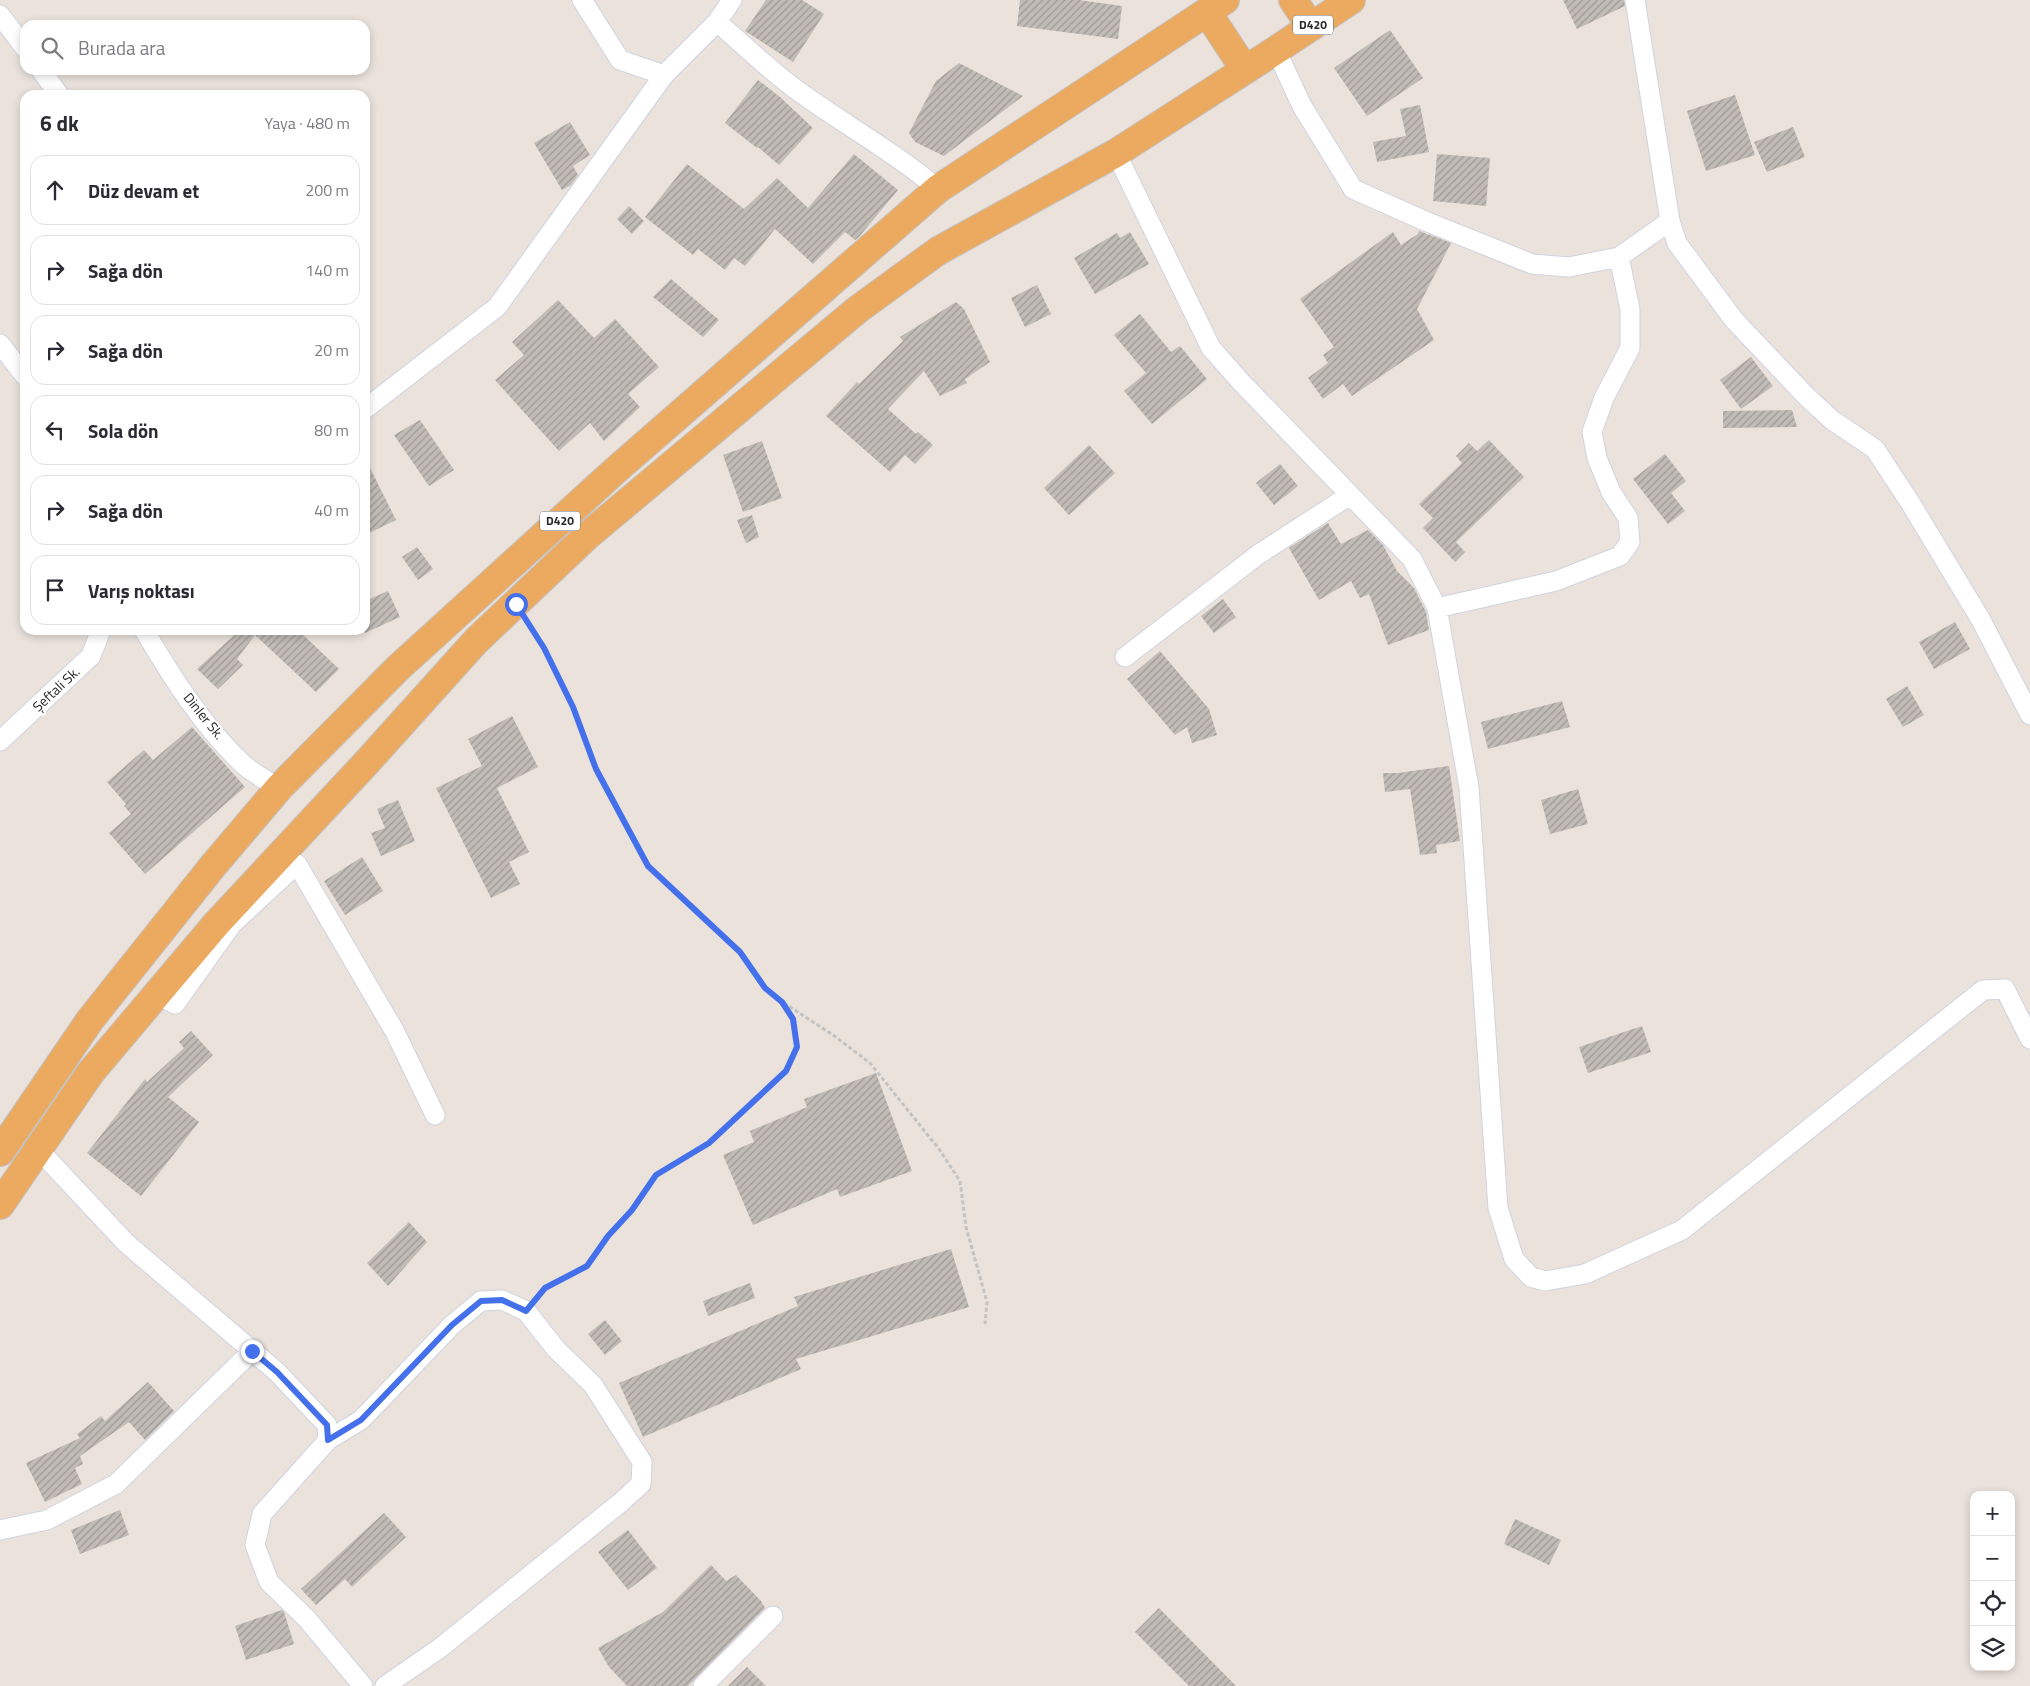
<!DOCTYPE html>
<html lang="tr">
<meta charset="utf-8">
<style>
:root{--surface:#fff;--page:#f2f2f3;--text:#2b2b33;--muted:#7c7c81;--line:#e1e1e2}
body{margin:0;font-family:"Titillium Web",sans-serif;background:var(--page);color:var(--text)}
.controls{position:absolute;right:15px;bottom:15px;display:grid;overflow:hidden;border-radius:10px;box-shadow:0 2px 8px #0003}
.controls button{width:45px;height:45px;display:grid;place-items:center;padding:0;border:0;border-bottom:1px solid var(--line);background:var(--surface);color:var(--text);font:25px sans-serif}
.stop{position:absolute;width:15px;height:15px;margin:-11px;border:4px solid #4570ec;border-radius:50%;background:#fff}
.stop.end{background:#4570ec;border-color:#fff;box-shadow:0 1px 5px #0008}
.list{margin:0;padding:0;list-style:none}
h2{display:flex;justify-content:space-between;align-items:center;height:65px;margin:0;padding:0 20px;font-size:21px}
h2 small{font-size:16px;font-weight:400;color:var(--muted)}
.list li{display:grid;grid-template-columns:32px 1fr auto;gap:15px;align-items:center;box-sizing:border-box;height:70px;margin:0 10px 10px;padding:0 10px;border:1px solid var(--line);border-radius:15px}
.list b{display:block;font-size:19px;white-space:nowrap}
.list em{font-size:16px;font-style:normal;color:var(--muted)}
.icon{flex:none;width:28px;height:28px;fill:none;stroke:currentColor;stroke-width:2;stroke-linecap:round;stroke-linejoin:round}
.map{position:relative;flex:none;width:2030px;height:1686px;overflow:hidden}
.search{position:absolute;background:var(--surface);box-shadow:0 2px 8px #0003;left:20px;top:20px;width:350px;height:55px;display:flex;align-items:center;gap:12px;box-sizing:border-box;padding:0 18px;border-radius:15px;color:var(--muted);font-size:19px}
.panel{position:absolute;background:var(--surface);box-shadow:0 2px 8px #0003;left:20px;top:90px;width:350px;height:545px;border-radius:15px}
.map>svg:first-child{display:block}
.building{fill:url(#building-hatch)}
.lines{fill:none;stroke-linecap:round;stroke-linejoin:round}
.minor-casing{stroke:#d0d4e0;stroke-width:21}
.trunk-casing{stroke:#c3c3c3;stroke-width:30}
.path{stroke:#c3c3c3;stroke-width:3;stroke-dasharray:4 2.5;stroke-linecap:butt}
.minor{stroke:#fff;stroke-width:19}
.trunk{stroke:#ecaa60;stroke-width:28}
.route{stroke:#4570ec;stroke-width:6}
.labels{text-anchor:middle;stroke-width:4.5;stroke-linejoin:round;paint-order:stroke}
.shield{fill:#fff;stroke:#686868;stroke-width:1}
.shield-label{font-size:12px;font-weight:bold;fill:#282828}
.street-label{font-size:14px;fill:#282828;stroke:#fff}
</style>
<div class="map">
<svg width="2030" height="1686" viewBox="0 0 2030 1686">
<defs>
<pattern id="building-hatch" width="6" height="6" patternUnits="userSpaceOnUse" patternTransform="scale(1.25)"><rect width="6" height="6" fill="#c2bcb7"/><path d="M-1 1l2-2M0 6l6-6M5 7l2-2" fill="none" stroke="#9e9995"/></pattern>
</defs>
<rect width="100%" height="100%" fill="#eae2db"/>
<path class="building" d="M 766,0 L 802,0 L 824,14 L 793,62 L 745,31 Z
M 1020,0 L 1079,0 L 1122,6 L 1118,39 L 1017,26 Z
M 1563,0 L 1624,0 L 1625,6 L 1577,29 Z
M 1390,30 L 1423,78 L 1367,116 L 1334,68 Z
M 959,63 L 1023,96 L 944,156 L 915,142 L 909,133 L 936,81 Z
M 758,80 L 780,97 L 813,128 L 779,165 L 758,147 L 757,148 L 725,123 Z
M 1735,95 L 1755,155 L 1706,171 L 1687,111 Z
M 1420,105 L 1429,152 L 1377,162 L 1373,142 L 1406,136 L 1400,109 Z
M 570,122 L 590,155 L 573,166 L 578,175 L 571,185 L 562,190 L 534,143 Z
M 1793,127 L 1805,157 L 1767,172 L 1754,142 Z
M 854,154 L 898,190 L 859,237 L 855,240 L 845,232 L 813,264 L 775,229 L 745,266 L 734,258 L 725,270 L 698,249 L 693,255 L 645,217 L 687,164 L 744,209 L 777,178 L 808,208 Z
M 1437,154 L 1490,158 L 1486,206 L 1433,201 Z
M 629,206 L 644,221 L 632,234 L 617,219 Z
M 1419,231 L 1451,243 L 1417,309 L 1434,340 L 1352,396 L 1343,384 L 1323,399 L 1308,378 L 1328,363 L 1323,355 L 1334,347 L 1300,299 L 1393,232 L 1401,245 L 1418,234 Z
M 1130,232 L 1149,264 L 1095,294 L 1074,258 L 1117,233 L 1120,238 Z
M 671,279 L 719,320 L 703,337 L 653,297 Z
M 1037,285 L 1051,314 L 1025,327 L 1011,298 Z
M 558,300 L 594,338 L 615,319 L 659,367 L 628,394 L 640,407 L 604,441 L 590,423 L 559,451 L 495,380 L 524,355 L 512,342 Z
M 956,302 L 964,309 L 990,362 L 965,379 L 967,383 L 940,396 L 924,371 L 888,409 L 916,434 L 918,432 L 933,445 L 915,464 L 905,455 L 890,472 L 826,416 L 857,382 L 859,384 L 903,341 L 900,337 Z
M 1140,314 L 1171,352 L 1180,346 L 1207,379 L 1152,424 L 1124,391 L 1146,373 L 1114,335 Z
M 1751,357 L 1773,386 L 1741,409 L 1720,380 Z
M 1792,410 L 1797,427 L 1723,428 L 1723,411 Z
M 420,420 L 454,470 L 429,486 L 394,435 Z
M 1489,440 L 1524,477 L 1456,542 L 1465,552 L 1455,562 L 1423,528 L 1433,518 L 1419,504 L 1462,463 L 1456,456 L 1469,443 L 1477,451 Z
M 762,441 L 782,498 L 743,512 L 723,455 Z
M 1089,445 L 1115,473 L 1069,515 L 1044,488 Z
M 1665,454 L 1686,481 L 1671,493 L 1685,511 L 1668,524 L 1633,479 Z
M 365,458 L 396,520 L 365,535 Z
M 1280,464 L 1298,486 L 1274,505 L 1256,483 Z
M 752,515 L 759,537 L 746,543 L 737,520 Z
M 1328,523 L 1341,544 L 1368,530 L 1383,545 L 1397,571 L 1414,588 L 1426,612 L 1429,630 L 1388,645 L 1369,594 L 1360,598 L 1351,581 L 1319,600 L 1289,548 Z
M 417,547 L 433,569 L 418,580 L 402,557 Z
M 388,591 L 400,617 L 365,633 L 365,601 Z
M 1223,599 L 1236,617 L 1214,633 L 1201,616 Z
M 1955,622 L 1970,649 L 1934,669 L 1919,642 Z
M 240,630 L 298,630 L 339,669 L 316,692 L 255,635 L 237,659 L 243,665 L 218,689 L 197,669 Z
M 1160,651 L 1209,709 L 1217,735 L 1192,743 L 1187,727 L 1175,735 L 1127,679 Z
M 1907,686 L 1924,715 L 1903,727 L 1886,699 Z
M 1562,701 L 1570,727 L 1488,749 L 1481,722 Z
M 512,716 L 538,767 L 497,788 L 529,852 L 509,862 L 520,884 L 491,898 L 436,788 L 482,766 L 468,739 Z
M 192,727 L 245,787 L 145,874 L 109,833 L 131,814 L 124,806 L 126,804 L 107,782 L 144,750 L 153,760 Z
M 1449,766 L 1460,841 L 1436,845 L 1437,853 L 1420,855 L 1410,789 L 1385,792 L 1383,773 L 1398,773 Z
M 1578,789 L 1588,824 L 1550,834 L 1541,800 Z
M 398,800 L 415,841 L 381,856 L 371,833 L 385,828 L 377,809 Z
M 362,857 L 383,891 L 345,915 L 324,881 Z
M 1642,1026 L 1651,1052 L 1588,1073 L 1579,1047 Z
M 191,1031 L 213,1055 L 168,1097 L 199,1122 L 141,1196 L 87,1153 L 145,1079 L 147,1082 L 184,1048 L 179,1042 Z
M 876,1073 L 912,1171 L 840,1197 L 837,1189 L 753,1225 L 723,1155 L 754,1142 L 750,1131 L 807,1107 L 804,1099 Z
M 409,1222 L 427,1242 L 388,1286 L 367,1263 Z
M 951,1249 L 969,1307 L 796,1359 L 801,1369 L 643,1437 L 619,1383 L 798,1306 L 794,1297 Z
M 750,1283 L 755,1298 L 708,1316 L 703,1301 Z
M 605,1320 L 622,1341 L 605,1355 L 588,1334 Z
M 148,1382 L 174,1411 L 145,1440 L 129,1422 L 80,1456 L 83,1464 L 75,1468 L 82,1484 L 45,1502 L 26,1463 L 80,1438 L 77,1434 L 101,1416 L 105,1421 Z
M 120,1510 L 129,1535 L 80,1554 L 71,1530 Z
M 384,1513 L 406,1537 L 352,1587 L 345,1579 L 316,1605 L 301,1589 Z
M 1515,1519 L 1561,1540 L 1549,1565 L 1504,1544 Z
M 628,1530 L 657,1568 L 628,1590 L 598,1552 Z
M 711,1565 L 726,1581 L 736,1575 L 761,1601 L 765,1608 L 688,1686 L 627,1686 L 609,1667 L 598,1648 L 663,1612 Z
M 1159,1608 L 1236,1686 L 1189,1686 L 1135,1632 Z
M 282,1610 L 284,1612 L 294,1644 L 246,1660 L 235,1626 Z
M 747,1667 L 766,1686 L 728,1686 Z"/>
<g class="lines">
<g class="minor-casing">
<path id="minor" d="M 582,0 L 620,60 L 664,75
M 732,0 L 717,22 C 743,44 769,70 798,91 C 844,124 894,152 938,189
M 1635,0 L 1666,196 L 1670,221 L 1677,243 L 1734,320 L 1806,396 L 1832,420 L 1875,449 L 1911,504 L 1981,620 L 2030,715
M 0,15 L 25,48
M 1276,50 L 1302,106 L 1353,189 L 1425,221 L 1532,264 L 1569,267 L 1619,257 L 1670,221
M 41,70 L 59,95
M 1116,153 L 1211,348 L 1241,382 L 1412,559 L 1437,608 L 1469,788 L 1498,1208 L 1514,1259 L 1531,1277 L 1545,1281 L 1585,1274 L 1682,1230 L 1983,990 L 2005,989 L 2030,1039
M 0,344 L 25,376
M 365,409 L 497,307 L 664,75 L 717,22
M 1437,608 L 1556,581 L 1620,556 L 1630,542 L 1628,518 L 1611,492 L 1597,458 L 1592,432 L 1604,398 L 1630,348 L 1630,309 L 1619,257
M 144,630 C 172,677 203,727 244,765 C 254,774 268,781 279,788
M 1125,657 L 1259,554 L 1350,495
M 0,741 L 91,656 L 101,630
M 156,994 L 175,1004 L 232,924 L 297,864 L 395,1032 L 435,1115
M 39,1150 L 126,1243 L 277,1372 L 327,1425 L 328,1440 L 262,1514 L 255,1545 L 269,1582 L 307,1619 L 363,1686
M 328,1440 L 361,1420 L 452,1325 L 481,1301 L 502,1300 L 526,1311 L 556,1349 L 593,1385 L 642,1462 L 641,1484 L 620,1503 L 440,1648 L 385,1686
M 0,1530 L 47,1520 L 116,1484 L 252,1351
M 703,1686 L 773,1616"/>
</g>
<g class="trunk-casing">
<path id="trunk" d="M 1293,0 L 1311,27
M 1207,12 L 1245,70
M 0,1152 L 90,1020 L 212,867 L 279,788 L 398,668 L 617,469 L 938,189 L 1225,0
M 0,1205 L 91,1072 L 217,923 L 368,761 L 476,641 L 587,536 L 857,310 L 938,251 L 1116,153 L 1276,50 L 1351,0"/>
</g>
<path class="path" d="M 527,622 L 544,648 L 573,707 L 597,769 L 648,866 L 740,952 L 765,988 L 782,1001 L 793,1019 L 797,1047 L 786,1071 L 709,1143 L 656,1175 L 632,1210 L 608,1236 L 587,1266 L 545,1289 L 537,1297
M 784,1003 L 833,1035 L 870,1063 L 939,1149 L 960,1181 L 966,1227 L 987,1302 L 985,1324"/>
<use href="#minor" class="minor"/>
<use href="#trunk" class="trunk"/>
</g>
<g class="lines">
<path class="route" d="M 252,1351 L 277,1372 L 327,1425 L 328,1440 L 361,1420 L 452,1325 L 481,1301 L 502,1300 L 526,1311 L 545,1288 L 587,1266 L 608,1236 L 632,1210 L 656,1175 L 709,1143 L 786,1071 L 797,1047 L 793,1019 L 782,1002 L 765,988 L 740,952 L 648,866 L 596,769 L 573,707 L 544,648 L 516,604"/>
</g>
<g class="labels">
<g class="shield">
<rect x="1293" y="15.5" width="40" height="19" rx="4"/>
<rect x="540" y="511.5" width="40" height="19" rx="4"/>
</g>
<g class="shield-label">
<text x="1313" y="29">D420</text>
<text x="560" y="525">D420</text>
</g>
<g class="street-label">
<text transform="translate(56 689) rotate(-43)" y="5">Şeftali Sk.</text>
<text transform="translate(204 716) rotate(51)" y="5">Dinler Sk.</text>
</g>
</g>
</svg>
<div class="controls">
<button>+</button>
<button>−</button>
<button><svg class="icon" aria-label="locate" viewBox="0 0 24 24"><circle cx="12" cy="12" r="6"/><path d="M12 2v4M12 18v4M2 12h4M18 12h4"/></svg></button>
<button><svg class="icon" aria-label="layers" viewBox="0 0 24 24"><path d="M12 4l9 5-9 5-9-5zM3 14l9 5 9-5"/></svg></button>
</div>
<div class="stop" style="left:516px;top:604px"></div>
<div class="stop end" style="left:252px;top:1351px"></div>
<div class="search"><svg class="icon" aria-label="search" viewBox="0 0 24 24"><circle cx="10" cy="10" r="6"/><path d="M15 15l6 6"/></svg>Burada ara</div>
<section class="panel">
<h2>6 dk<small>Yaya · 480 m</small></h2>
<ul class="list">
<li><svg class="icon" aria-label="ahead" viewBox="0 0 24 24"><path d="M12 20V5M6 11l6-6 6 6"/></svg><div><b>Düz devam et</b></div><em>200 m</em></li>
<li><svg class="icon" aria-label="right" viewBox="0 0 24 24"><path d="M7 20v-9h11M14 6l5 5-5 5"/></svg><div><b>Sağa dön</b></div><em>140 m</em></li>
<li><svg class="icon" aria-label="right" viewBox="0 0 24 24"><path d="M7 20v-9h11M14 6l5 5-5 5"/></svg><div><b>Sağa dön</b></div><em>20 m</em></li>
<li><svg class="icon" aria-label="left" viewBox="0 0 24 24"><path d="M17 20v-9H6M10 6l-5 5 5 5"/></svg><div><b>Sola dön</b></div><em>80 m</em></li>
<li><svg class="icon" aria-label="right" viewBox="0 0 24 24"><path d="M7 20v-9h11M14 6l5 5-5 5"/></svg><div><b>Sağa dön</b></div><em>40 m</em></li>
<li><svg class="icon" aria-label="arrive" viewBox="0 0 24 24"><path d="M6 21V4h12l-3 4 3 4H6"/></svg><div><b>Varış noktası</b></div></li>
</ul>
</section>
</div>
